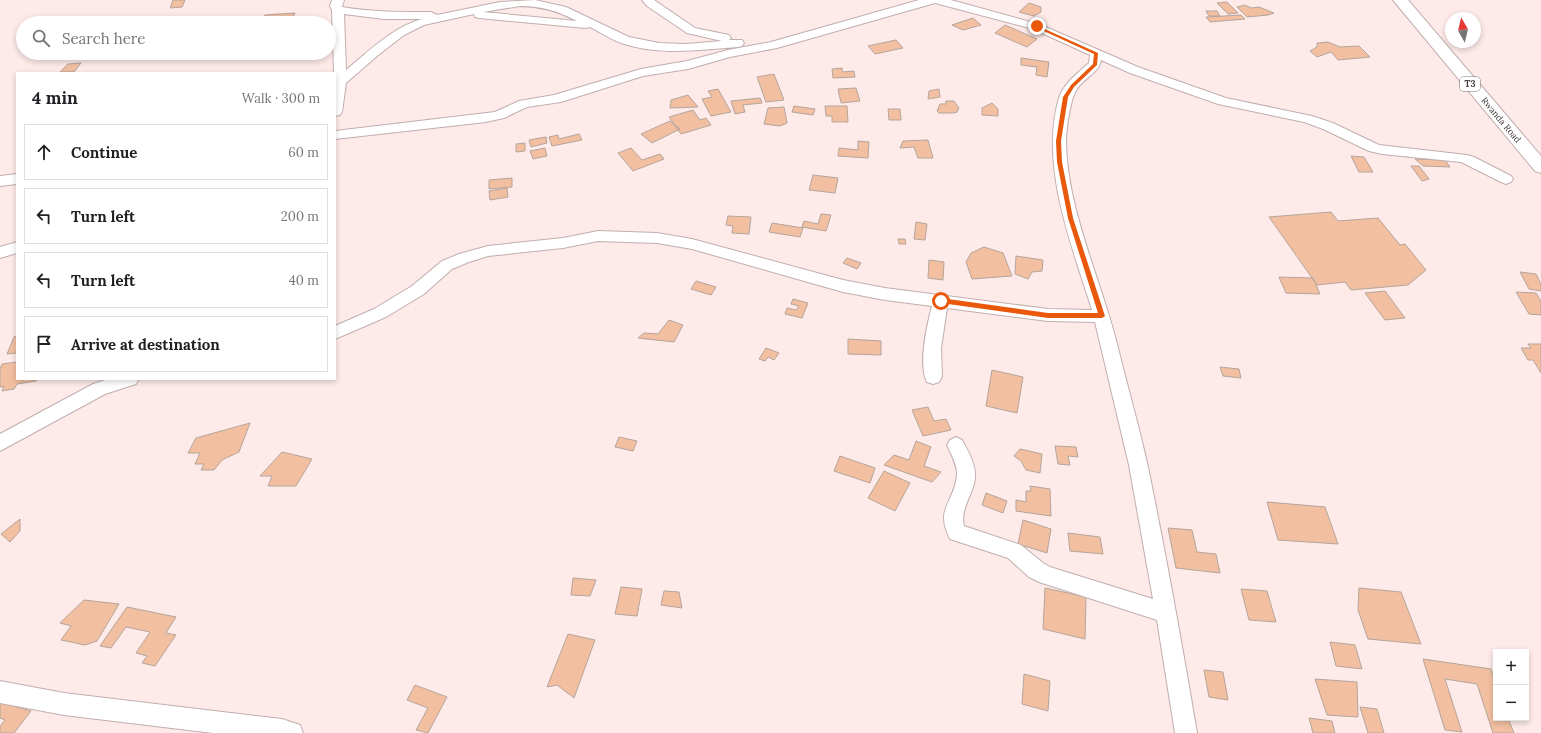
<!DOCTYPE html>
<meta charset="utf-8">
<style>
:root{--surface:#fff;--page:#f6f6f6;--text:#202124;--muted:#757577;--line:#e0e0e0}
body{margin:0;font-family:Lora,serif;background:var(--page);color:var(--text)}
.controls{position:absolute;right:12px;bottom:12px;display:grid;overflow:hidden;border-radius:0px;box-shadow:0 2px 6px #0003}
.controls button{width:36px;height:36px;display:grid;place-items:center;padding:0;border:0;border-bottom:1px solid var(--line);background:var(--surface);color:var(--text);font:20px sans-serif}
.compass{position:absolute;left:1445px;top:12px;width:36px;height:36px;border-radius:50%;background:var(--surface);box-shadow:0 2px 6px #0003;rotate:352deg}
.stop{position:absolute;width:12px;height:12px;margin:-9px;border:3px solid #ea580c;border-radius:50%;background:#fff}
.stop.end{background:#ea580c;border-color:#fff;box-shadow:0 1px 4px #0008}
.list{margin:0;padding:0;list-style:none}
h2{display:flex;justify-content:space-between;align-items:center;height:52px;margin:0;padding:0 16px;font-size:17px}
h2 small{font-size:13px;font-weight:400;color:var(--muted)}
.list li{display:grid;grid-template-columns:26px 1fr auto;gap:12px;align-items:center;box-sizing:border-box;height:56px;margin:0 8px 8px;padding:0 8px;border:1px solid var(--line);border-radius:0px}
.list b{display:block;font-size:15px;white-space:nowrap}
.list em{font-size:13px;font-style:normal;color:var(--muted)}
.icon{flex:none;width:22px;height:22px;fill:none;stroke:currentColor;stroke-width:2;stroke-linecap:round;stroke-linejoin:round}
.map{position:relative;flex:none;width:1541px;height:733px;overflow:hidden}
.search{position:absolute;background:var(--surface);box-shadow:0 2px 6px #0003;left:16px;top:16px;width:320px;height:44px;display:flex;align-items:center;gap:10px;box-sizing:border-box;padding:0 14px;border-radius:22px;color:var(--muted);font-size:15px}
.panel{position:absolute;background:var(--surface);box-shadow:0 2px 6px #0003;left:16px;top:72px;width:320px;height:308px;border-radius:0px}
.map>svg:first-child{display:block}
.building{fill:#f2bfa0;stroke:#b4a59c}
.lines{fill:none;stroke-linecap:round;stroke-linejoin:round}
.street-casing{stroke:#c1aeae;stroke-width:2}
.highway-casing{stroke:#c1aeae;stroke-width:2}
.street{fill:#fff;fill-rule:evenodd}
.highway{fill:#fff;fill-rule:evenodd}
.route{fill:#ea580c}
.labels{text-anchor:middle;stroke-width:3;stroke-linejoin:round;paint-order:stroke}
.shield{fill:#fff;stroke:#797473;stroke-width:1}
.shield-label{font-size:9px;font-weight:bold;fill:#3f3837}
.far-street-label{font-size:9px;fill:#3f3837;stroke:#fff}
</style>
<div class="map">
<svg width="1541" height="733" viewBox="0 0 1541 733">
<rect width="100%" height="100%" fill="#fdeae9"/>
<path class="building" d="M 173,0 L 185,0 L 182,7 L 170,8 Z
M 1227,2 L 1238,13 L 1228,14 L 1217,3 Z
M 1029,3 L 1041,7 L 1041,12 L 1034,16 L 1019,12 Z
M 1245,5 L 1251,8 L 1259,7 L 1274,13 L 1268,15 L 1247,17 L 1237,7 Z
M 1206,11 L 1217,11 L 1220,16 L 1209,16 Z
M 295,13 L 290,23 L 261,23 L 265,15 Z
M 1241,15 L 1245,19 L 1210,22 L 1206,17 Z
M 973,18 L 981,25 L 963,30 L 952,25 Z
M 1005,25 L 1037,39 L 1027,47 L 995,33 Z
M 896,40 L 903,48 L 875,54 L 868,46 Z
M 1328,42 L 1340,47 L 1359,46 L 1370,57 L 1338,60 L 1331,52 L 1317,57 L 1310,51 L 1317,47 L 1317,43 Z
M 1021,58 L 1049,62 L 1047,77 L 1036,75 L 1037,67 L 1021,65 Z
M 81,63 L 74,72 L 60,72 L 68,64 Z
M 842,68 L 843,72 L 854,71 L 855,77 L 833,78 L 832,69 Z
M 774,74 L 784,100 L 766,102 L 757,77 Z
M 856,88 L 860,101 L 841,103 L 838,89 Z
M 718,89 L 731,112 L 711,116 L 702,99 L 712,97 L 708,91 Z
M 939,89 L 940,97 L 928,99 L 929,91 Z
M 688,95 L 698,107 L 670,108 L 671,100 Z
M 760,98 L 762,103 L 743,105 L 745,112 L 735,114 L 731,101 Z
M 946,101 L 954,101 L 959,108 L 957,112 L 954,113 L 939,113 L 937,111 L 940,104 L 946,104 Z
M 992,103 L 998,109 L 998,116 L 982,115 L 982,108 Z
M 794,106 L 815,109 L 813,115 L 792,112 Z
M 825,106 L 847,106 L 848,122 L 832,122 L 832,116 L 826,116 Z
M 784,107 L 787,123 L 780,126 L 764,124 L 768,108 Z
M 888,109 L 900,109 L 901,120 L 889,120 Z
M 693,110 L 700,120 L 706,118 L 711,125 L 681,134 L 669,117 Z
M 670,121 L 680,129 L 652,143 L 641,134 Z
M 579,134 L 582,140 L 552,146 L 549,137 L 558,135 L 559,139 Z
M 546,137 L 547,143 L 531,147 L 529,140 Z
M 928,140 L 933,158 L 918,158 L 914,147 L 900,148 L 903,141 Z
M 858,141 L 869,142 L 868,158 L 838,156 L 839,148 L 858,150 Z
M 525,143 L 525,151 L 516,152 L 516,144 Z
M 545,148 L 547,156 L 533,159 L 530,151 Z
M 631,148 L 642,160 L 660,154 L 664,159 L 633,171 L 618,153 Z
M 1351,156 L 1364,157 L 1373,172 L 1359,172 Z
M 1415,159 L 1445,160 L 1450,167 L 1423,166 Z
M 1411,166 L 1419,166 L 1429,179 L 1422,181 Z
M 813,175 L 838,178 L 835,193 L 809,190 Z
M 512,178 L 512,187 L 489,189 L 489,180 Z
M 507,188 L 508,197 L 490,200 L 489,191 Z
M 1331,212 L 1338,221 L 1378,218 L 1400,245 L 1405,244 L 1426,270 L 1408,285 L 1351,290 L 1345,282 L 1317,285 L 1269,217 Z
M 821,214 L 831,215 L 826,231 L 802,227 L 804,221 L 818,224 Z
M 728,216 L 751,217 L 749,234 L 732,233 L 733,226 L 726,225 Z
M 916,222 L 927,224 L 925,240 L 914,239 Z
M 772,223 L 803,228 L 800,237 L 769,232 Z
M 898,239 L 905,239 L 906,244 L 899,244 Z
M 984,247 L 1003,253 L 1012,276 L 972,279 L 966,262 L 971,253 Z
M 1016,256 L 1043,260 L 1042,271 L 1032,272 L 1028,279 L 1015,274 Z
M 847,258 L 861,263 L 857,269 L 843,263 Z
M 929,260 L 944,262 L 943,280 L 928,278 Z
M 1520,272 L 1536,274 L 1541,284 L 1541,291 L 1529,289 Z
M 1279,277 L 1313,278 L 1320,294 L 1286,293 Z
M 696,281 L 716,287 L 711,295 L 691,289 Z
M 1385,291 L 1405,318 L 1385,320 L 1365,293 Z
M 1516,292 L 1536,293 L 1541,301 L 1541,315 L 1529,314 Z
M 793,299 L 808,303 L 802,318 L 785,314 L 787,308 L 796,310 L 799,306 L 791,304 Z
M 669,320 L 683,325 L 674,342 L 638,338 L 644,333 L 658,334 Z
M 17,336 L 17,353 L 7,354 L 14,337 Z
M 848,339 L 881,341 L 881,355 L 848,354 Z
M 1528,344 L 1541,344 L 1541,373 L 1533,360 L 1528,360 L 1521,348 L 1531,348 Z
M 766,348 L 779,353 L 774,360 L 768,357 L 765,361 L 759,359 Z
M 17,362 L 17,379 L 37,379 L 36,381 L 17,384 L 14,389 L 2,391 L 4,386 L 0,387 L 0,369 L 2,364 Z
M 1220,367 L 1239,369 L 1241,378 L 1223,376 Z
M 992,370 L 1023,377 L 1017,413 L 986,406 Z
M 928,407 L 934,421 L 946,419 L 951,430 L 923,436 L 912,410 Z
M 250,423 L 239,452 L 222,460 L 214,470 L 201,470 L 204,464 L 195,464 L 200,453 L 188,453 L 196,438 Z
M 619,437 L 637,441 L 633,451 L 615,447 Z
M 916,441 L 931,447 L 924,466 L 941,472 L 932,482 L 884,465 L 894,455 L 909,460 Z
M 1055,446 L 1076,447 L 1078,457 L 1068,456 L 1070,465 L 1058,464 Z
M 1020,449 L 1042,454 L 1040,473 L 1026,470 L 1021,461 L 1014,456 Z
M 282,452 L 312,459 L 296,486 L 268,486 L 272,476 L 260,476 Z
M 840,456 L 875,468 L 870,483 L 834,471 Z
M 884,471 L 910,483 L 895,511 L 868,498 Z
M 1030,486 L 1050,489 L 1051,516 L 1016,511 L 1016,500 L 1026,502 L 1026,491 L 1031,491 Z
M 986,493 L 1007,501 L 1003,513 L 982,505 Z
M 1267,502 L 1325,507 L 1338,544 L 1278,540 Z
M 20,519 L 20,531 L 10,542 L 1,534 Z
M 1023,520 L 1051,529 L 1047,553 L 1018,544 Z
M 1168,528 L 1192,530 L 1197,552 L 1216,554 L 1220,573 L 1176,568 Z
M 1068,533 L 1100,537 L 1103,554 L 1070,551 Z
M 573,578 L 596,580 L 590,596 L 571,595 Z
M 621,587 L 642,589 L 637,616 L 615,614 Z
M 1045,588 L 1086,597 L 1085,639 L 1043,629 Z
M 1359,588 L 1401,592 L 1421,644 L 1368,639 L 1358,610 Z
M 1241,589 L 1267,591 L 1276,622 L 1249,620 Z
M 664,591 L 679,592 L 682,608 L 661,605 Z
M 84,600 L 119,604 L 97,641 L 85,645 L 61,640 L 71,626 L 60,623 Z
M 127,607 L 176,617 L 166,633 L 176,635 L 155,666 L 142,663 L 147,656 L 136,653 L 150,632 L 126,627 L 111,648 L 100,646 Z
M 568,634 L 595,640 L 574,698 L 557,685 L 547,687 Z
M 1330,642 L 1355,645 L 1362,669 L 1336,666 Z
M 1423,659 L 1491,669 L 1496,684 L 1496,718 L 1508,718 L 1514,733 L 1493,733 L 1477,684 L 1445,679 L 1462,732 L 1445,730 Z
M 1204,670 L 1223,672 L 1228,700 L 1209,697 Z
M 1024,674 L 1050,681 L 1048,711 L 1022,704 Z
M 1315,679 L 1357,682 L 1358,717 L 1327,715 Z
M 415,685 L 447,697 L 428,733 L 416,730 L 428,708 L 407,700 Z
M 0,702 L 31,711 L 14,733 L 0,733 L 0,726 L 5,720 L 0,718 Z
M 1360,707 L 1377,709 L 1384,733 L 1368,733 Z
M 1309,718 L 1332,721 L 1335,733 L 1313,733 Z"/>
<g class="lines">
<g class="street-casing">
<path id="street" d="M 332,0 L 344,0 L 342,7 C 372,12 401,12 431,12 L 437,15 L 500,2 L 535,0 L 566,7 L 629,37 L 659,43 L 686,44 L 722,41 L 687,33 L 647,6 L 642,0 L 654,0 L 695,28 L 729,35 L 731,38 L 729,40 L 742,40 L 744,43 L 742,46 L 738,47 C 699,50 659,56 621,43 C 610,39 600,32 590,27 L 586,28 L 479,18 L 475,17 L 474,14 L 424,25 L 404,35 L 377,56 L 346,83 L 342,112 L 340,115 L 335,116 L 335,73 L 334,73 L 332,10 L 330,6 ZM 520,6 C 541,6 558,11 577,21 L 483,12 ZM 344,14 L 384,19 L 422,19 C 393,27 369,51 346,70 Z
M 919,0 L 951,0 L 1041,25 L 1138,67 L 1226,98 L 1312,116 L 1333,123 L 1379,145 L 1467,155 L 1474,157 L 1511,176 L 1513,179 L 1511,182 L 1506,184 L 1501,182 L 1461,162 L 1382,154 L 1369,151 L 1323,129 L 1304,122 L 1218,104 L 1130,73 L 1101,60 C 1100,72 1083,79 1077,89 C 1070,99 1066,130 1066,143 C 1067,209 1101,280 1117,344 C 1127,385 1139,426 1148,467 C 1166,555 1182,644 1197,733 L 1175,733 L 1157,620 L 1039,582 L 1029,577 L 1008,558 L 950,539 C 934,507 955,503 957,474 C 957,464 951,454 947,445 L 950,440 L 956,437 L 962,440 C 967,449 974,461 975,472 C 977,491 959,507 964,526 L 1021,545 L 1043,563 L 1050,567 L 1153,599 L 1129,465 L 1095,322 L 1048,321 L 947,308 L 941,348 L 942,377 L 939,382 L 933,384 L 927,382 C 918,365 927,325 932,306 L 885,300 L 843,292 L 692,249 L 657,243 L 598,241 L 563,248 L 488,256 L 469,262 L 452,269 L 424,294 L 386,317 L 335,339 L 335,326 L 374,309 L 412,286 L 442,261 L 459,254 L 488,246 L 563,238 L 598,231 L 657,233 L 692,239 L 843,280 L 885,288 L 1048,309 L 1092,310 C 1072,246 1039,164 1059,98 C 1064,83 1078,73 1089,63 L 1090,55 L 1033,29 L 935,3 L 777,48 L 730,57 L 688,69 L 643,76 L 561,102 L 527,107 L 504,118 L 486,122 L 335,139 L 335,131 L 495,112 L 519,101 L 554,95 L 641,69 L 687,61 L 728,50 L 771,42 Z
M 17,174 L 17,184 L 0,186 L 0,176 Z
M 17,242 L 17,253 L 0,258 L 0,247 Z
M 108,379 L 139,379 L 136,384 L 105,394 L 0,451 L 0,434 L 93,384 Z
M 0,681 L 64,693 L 282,719 L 300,725 L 303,733 L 213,733 L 64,715 L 0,703 Z"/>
</g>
<g class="highway-casing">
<path id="highway" d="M 1393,0 L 1408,0 L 1541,156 L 1541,173 L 1535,171 Z"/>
</g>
<use href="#street" class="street"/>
<use href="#highway" class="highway"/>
</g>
<path class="route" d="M 1035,26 L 1038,26 L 1098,53 L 1097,65 L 1074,87 L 1068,97 L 1061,141 L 1062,162 L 1073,218 L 1105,316 L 1102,318 L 1048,318 L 941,303 L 938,301 L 941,298 L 1048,313 L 1098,313 L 1068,218 L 1057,162 L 1056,141 L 1063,97 L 1071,85 L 1093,64 L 1094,54 L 1035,27 Z"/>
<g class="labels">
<rect class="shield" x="1460" y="77" width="20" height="14" rx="3"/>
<g class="shield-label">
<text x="1470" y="87">T3</text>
</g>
<g class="far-street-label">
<text transform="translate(1501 120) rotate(50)" y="3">Rwanda Road</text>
</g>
</g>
</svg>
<div class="controls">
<button>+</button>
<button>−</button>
</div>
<svg class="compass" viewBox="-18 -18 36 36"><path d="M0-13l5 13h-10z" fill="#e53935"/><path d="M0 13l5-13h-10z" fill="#757577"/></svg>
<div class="stop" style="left:941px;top:301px"></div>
<div class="stop end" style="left:1037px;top:26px"></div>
<div class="search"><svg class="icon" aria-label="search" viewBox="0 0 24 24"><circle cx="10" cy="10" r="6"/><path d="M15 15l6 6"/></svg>Search here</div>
<section class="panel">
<h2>4 min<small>Walk · 300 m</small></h2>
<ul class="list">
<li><svg class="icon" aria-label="ahead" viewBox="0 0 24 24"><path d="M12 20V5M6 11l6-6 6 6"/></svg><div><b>Continue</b></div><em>60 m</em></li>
<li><svg class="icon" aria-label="left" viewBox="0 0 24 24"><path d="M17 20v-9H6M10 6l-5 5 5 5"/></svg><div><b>Turn left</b></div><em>200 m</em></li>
<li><svg class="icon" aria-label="left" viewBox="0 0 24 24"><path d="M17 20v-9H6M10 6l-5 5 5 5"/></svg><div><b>Turn left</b></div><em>40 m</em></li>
<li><svg class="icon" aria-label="arrive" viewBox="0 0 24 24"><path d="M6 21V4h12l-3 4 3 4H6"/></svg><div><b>Arrive at destination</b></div></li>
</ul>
</section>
</div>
